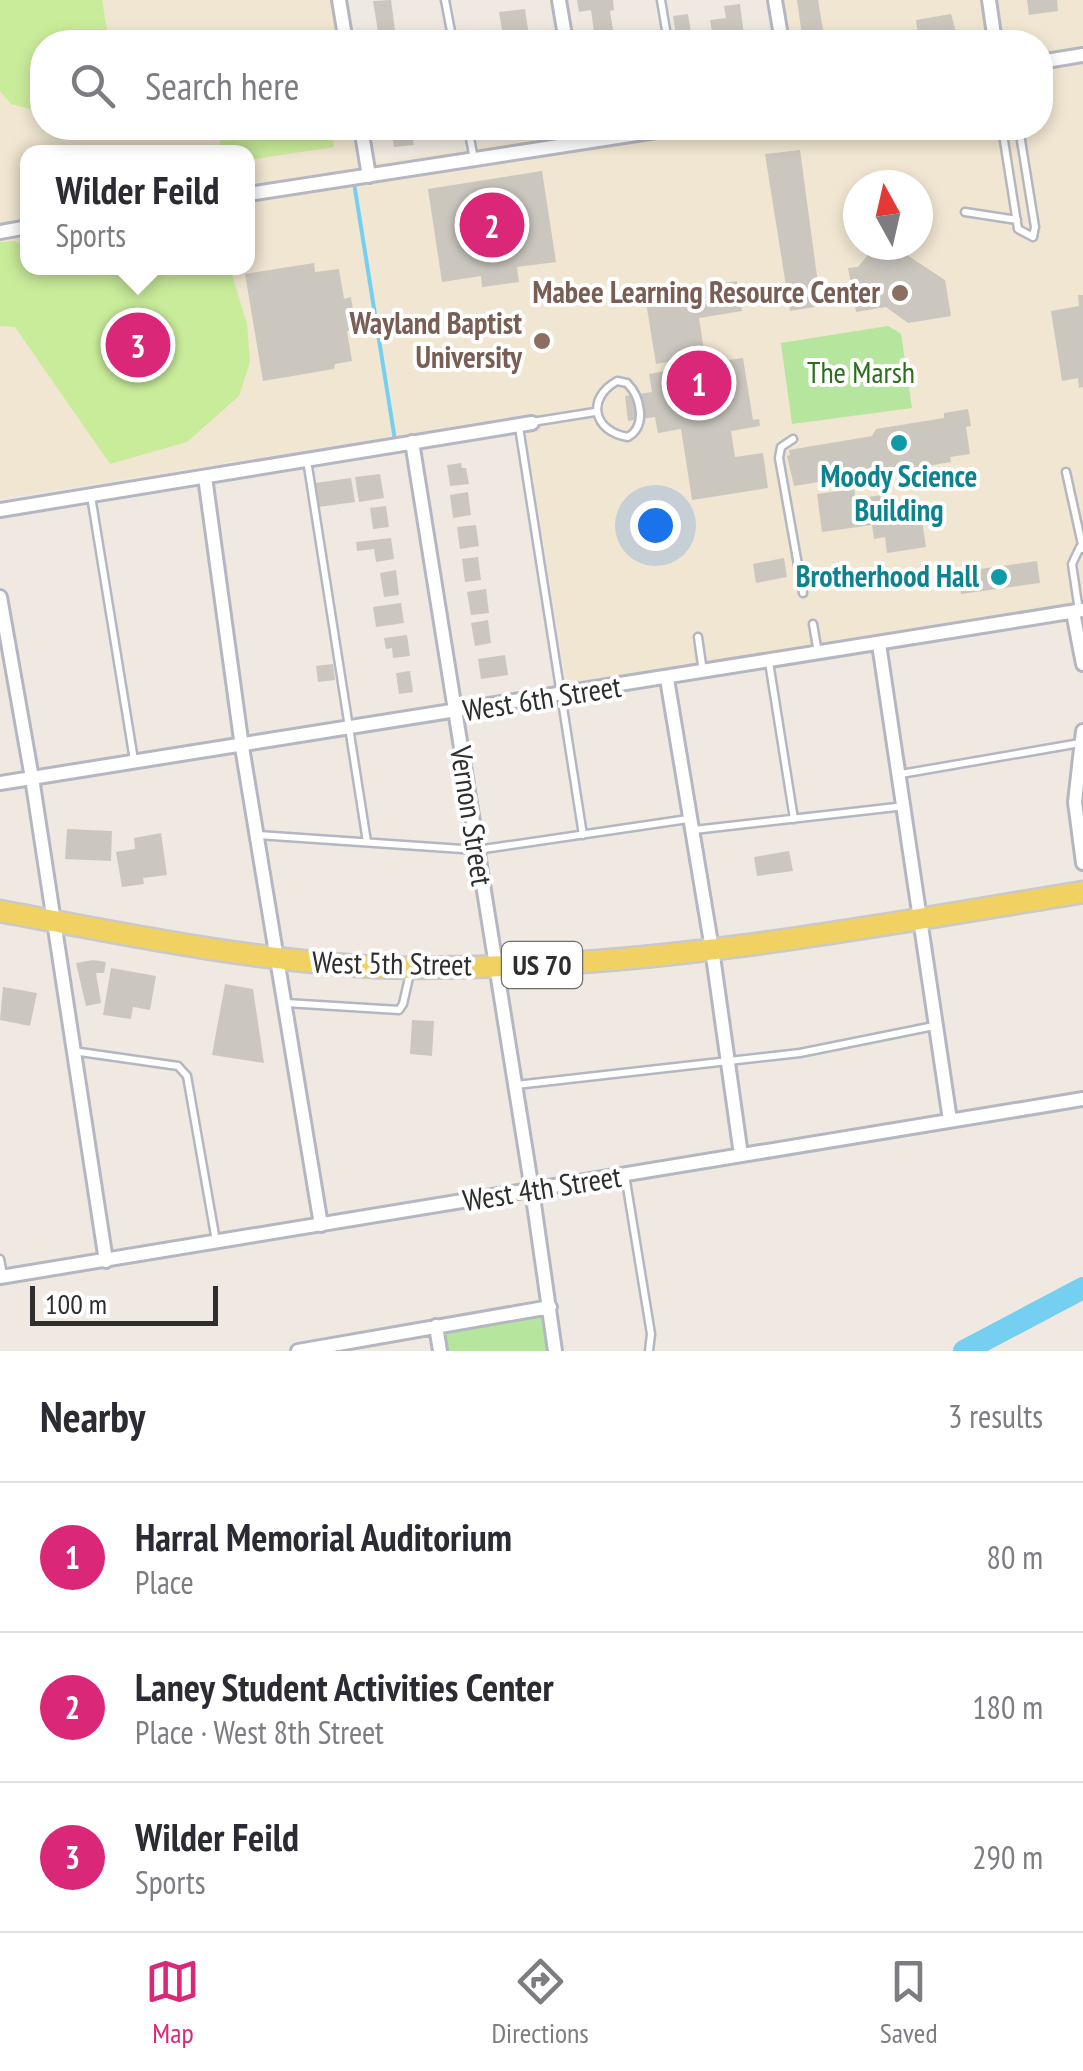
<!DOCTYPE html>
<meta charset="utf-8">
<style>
:root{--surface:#fff;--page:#f2f2f3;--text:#2b2b33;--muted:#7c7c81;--line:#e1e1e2;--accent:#db2777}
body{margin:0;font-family:"PT Sans Narrow",sans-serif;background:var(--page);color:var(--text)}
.compass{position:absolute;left:843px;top:170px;width:90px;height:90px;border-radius:50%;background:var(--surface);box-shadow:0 5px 15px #0003;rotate:352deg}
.scale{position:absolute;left:30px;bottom:25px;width:188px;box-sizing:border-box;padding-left:10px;border:5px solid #2e2e2e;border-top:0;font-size:28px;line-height:35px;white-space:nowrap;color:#2e2e2e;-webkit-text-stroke:8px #fff;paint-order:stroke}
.you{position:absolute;left:655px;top:525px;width:35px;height:35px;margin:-25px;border:8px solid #fff;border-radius:50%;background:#1a73e8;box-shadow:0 0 0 15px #1a73e833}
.badge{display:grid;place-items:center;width:65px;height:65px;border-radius:50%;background:var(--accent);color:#fff;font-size:32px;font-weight:700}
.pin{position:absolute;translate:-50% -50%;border:5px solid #fff;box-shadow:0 2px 10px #0006}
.popup{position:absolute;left:20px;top:145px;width:235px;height:130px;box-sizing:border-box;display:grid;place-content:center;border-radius:20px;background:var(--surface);filter:drop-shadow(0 2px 8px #0005);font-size:32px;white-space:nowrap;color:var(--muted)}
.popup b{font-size:38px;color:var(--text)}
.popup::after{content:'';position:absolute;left:50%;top:100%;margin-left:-20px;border:20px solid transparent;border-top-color:var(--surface)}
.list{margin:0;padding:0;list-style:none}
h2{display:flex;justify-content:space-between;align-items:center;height:130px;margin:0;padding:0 40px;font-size:42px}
h2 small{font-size:32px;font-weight:400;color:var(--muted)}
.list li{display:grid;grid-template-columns:65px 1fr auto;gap:30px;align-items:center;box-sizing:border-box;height:150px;padding:0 40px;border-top:2px solid var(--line)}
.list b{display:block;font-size:38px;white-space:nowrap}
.list p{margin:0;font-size:32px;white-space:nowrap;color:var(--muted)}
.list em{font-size:32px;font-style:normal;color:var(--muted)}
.icon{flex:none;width:55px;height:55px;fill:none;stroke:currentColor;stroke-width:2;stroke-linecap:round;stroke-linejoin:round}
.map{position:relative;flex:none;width:1083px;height:1351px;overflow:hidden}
.search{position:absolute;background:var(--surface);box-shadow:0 5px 15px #0003;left:30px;right:30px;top:30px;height:110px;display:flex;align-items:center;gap:25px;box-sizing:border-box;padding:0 35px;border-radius:40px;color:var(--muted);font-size:38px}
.sheet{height:580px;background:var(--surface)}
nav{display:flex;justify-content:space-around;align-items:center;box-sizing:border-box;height:140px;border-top:2px solid var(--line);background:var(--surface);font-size:28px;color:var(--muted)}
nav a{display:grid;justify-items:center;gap:5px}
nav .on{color:var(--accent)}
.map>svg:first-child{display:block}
.education{fill:#f0e6d1;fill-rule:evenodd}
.green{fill:#b6e59e}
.pitch{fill:#c9ec9a}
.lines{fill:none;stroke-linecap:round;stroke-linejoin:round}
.stream{stroke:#75cff0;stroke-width:4}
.river{stroke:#75cff0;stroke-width:22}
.building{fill:#cbc7bf}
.service-casing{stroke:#b4b7c1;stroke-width:11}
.minor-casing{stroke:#b4b7c1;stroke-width:18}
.primary-casing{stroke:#c9c9c9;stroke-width:25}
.service{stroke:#fff;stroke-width:6}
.minor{stroke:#fff;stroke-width:12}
.primary{stroke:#f2d163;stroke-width:20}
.education-dot{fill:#8d6e63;stroke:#fff;stroke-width:4}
.culture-dot{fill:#0f9aa8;stroke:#fff;stroke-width:4}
.labels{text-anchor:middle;stroke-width:8;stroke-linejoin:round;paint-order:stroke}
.shield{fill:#fff;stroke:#6d6d6d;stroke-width:2.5}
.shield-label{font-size:28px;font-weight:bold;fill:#2e2e2e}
.education-label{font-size:30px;font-weight:bold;fill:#785e54;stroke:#fff;text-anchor:end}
.park-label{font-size:30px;fill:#2c6e1b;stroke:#fff}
.culture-label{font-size:30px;font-weight:bold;fill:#0d838f;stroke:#fff}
.street-label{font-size:30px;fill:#2e2e2e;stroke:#fff}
</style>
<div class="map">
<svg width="1083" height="1351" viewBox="0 0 1083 1351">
<rect width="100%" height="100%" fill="#efe9e1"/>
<path class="education" d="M 0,0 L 332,0 L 339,42 L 42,42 L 42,128 L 352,128 L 358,165 L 598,128 L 1040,128 L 1040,42 L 791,42 L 784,0 L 1083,0 L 1083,602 L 567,686 L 523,415 L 0,499 ZM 28,152 L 248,152 L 248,268 L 28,268 ZM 858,185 L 918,185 L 918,245 L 858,245 Z"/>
<path class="green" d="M 888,326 L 901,334 L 912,408 L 792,424 L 781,343 Z
M 548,1309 L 553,1351 L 442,1351 L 439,1328 Z"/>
<path class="pitch" d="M 0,0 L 102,0 L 109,42 L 42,42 L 42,112 L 11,104 L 0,91 Z
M 218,128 L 331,128 L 334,147 L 248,160 L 248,152 L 222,152 Z
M 15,241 L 28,247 L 28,268 L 230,268 L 247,324 L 250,362 L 239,396 L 187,442 L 110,464 L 15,327 L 0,326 L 0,242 Z"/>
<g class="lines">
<path class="stream" d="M 354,183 L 395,440"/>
<path class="river" d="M 964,1351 L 1083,1288"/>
</g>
<path class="building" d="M 391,0 L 395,30 L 378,32 L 373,1 Z
M 577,0 L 613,0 L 614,10 L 610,11 L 613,30 L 594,32 L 591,10 L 579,12 Z
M 797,0 L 818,0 L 825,42 L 803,42 Z
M 1027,0 L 1057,0 L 1058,11 L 1029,15 Z
M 740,4 L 744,34 L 713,38 L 710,20 L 726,18 L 724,6 Z
M 525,9 L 530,42 L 504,42 L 499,12 Z
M 688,14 L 691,32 L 676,35 L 673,16 Z
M 951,14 L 959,42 L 919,42 L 916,20 Z
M 391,128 L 411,128 L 414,145 L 394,147 Z
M 893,128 L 965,128 L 966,130 L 895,140 Z
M 800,150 L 821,306 L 790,311 L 765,154 Z
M 542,171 L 556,262 L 517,267 L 519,282 L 482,287 L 481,276 L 442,282 L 428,189 Z
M 876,245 L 892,245 L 945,280 L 951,316 L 908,323 L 886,307 L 856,312 L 848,268 L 858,267 Z
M 314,263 L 315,272 L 339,269 L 344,299 L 351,297 L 356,329 L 347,331 L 352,361 L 335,364 L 334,369 L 263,381 L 245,274 Z
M 737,281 L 742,311 L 699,318 L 706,363 L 743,358 L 753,420 L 759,419 L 760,426 L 731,431 L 735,457 L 763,453 L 768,488 L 692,500 L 681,429 L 658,433 L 655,417 L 628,421 L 625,396 L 652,392 L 649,374 L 676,369 L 675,361 L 656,364 L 646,302 L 679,297 L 678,290 Z
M 1078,295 L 1083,295 L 1083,387 L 1079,388 L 1078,378 L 1062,381 L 1051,311 L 1079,306 Z
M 968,409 L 971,426 L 966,427 L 970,454 L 950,457 L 951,462 L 885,473 L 884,467 L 875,468 L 875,472 L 855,475 L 856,480 L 843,482 L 843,478 L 794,486 L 787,456 L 790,455 L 789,450 L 872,436 L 876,429 L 944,418 L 944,413 Z
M 461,463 L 462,468 L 466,468 L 469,484 L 450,486 L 447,465 Z
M 380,474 L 384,498 L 359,502 L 355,477 Z
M 351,478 L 355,502 L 318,507 L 315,483 Z
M 854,489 L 856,499 L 881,495 L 883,511 L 920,506 L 926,547 L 887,553 L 885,537 L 874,539 L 872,525 L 822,532 L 817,494 Z
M 468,492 L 471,515 L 453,518 L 450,495 Z
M 386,506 L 389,527 L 373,529 L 370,508 Z
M 476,525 L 479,546 L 460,549 L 457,527 Z
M 391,538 L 394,559 L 376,562 L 374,549 L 357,551 L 356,542 Z
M 478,557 L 481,580 L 465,582 L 462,559 Z
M 784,558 L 787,577 L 756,583 L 753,564 Z
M 1037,561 L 1040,583 L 961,594 L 958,572 Z
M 396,570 L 399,595 L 384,597 L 380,573 Z
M 486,589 L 489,613 L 471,615 L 467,592 Z
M 401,603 L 404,623 L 376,627 L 373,607 Z
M 488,620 L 491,643 L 475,646 L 471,623 Z
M 407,635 L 410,656 L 393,658 L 392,648 L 386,649 L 384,638 Z
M 505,655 L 508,675 L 481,679 L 478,659 Z
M 333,664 L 335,680 L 318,682 L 316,666 Z
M 410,671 L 413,692 L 399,694 L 396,673 Z
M 67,829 L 112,831 L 111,861 L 65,859 Z
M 161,833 L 167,875 L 143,878 L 144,884 L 122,887 L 116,852 L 135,849 L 134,838 Z
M 789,851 L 793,871 L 757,876 L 754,857 Z
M 93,960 L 106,962 L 104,973 L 96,973 L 101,1003 L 86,1006 L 76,963 Z
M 111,968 L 156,976 L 150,1010 L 133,1007 L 131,1019 L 103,1015 Z
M 225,984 L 253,989 L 264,1063 L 212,1055 Z
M 3,987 L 37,993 L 30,1026 L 0,1020 Z
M 412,1020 L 434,1021 L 432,1056 L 410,1054 Z"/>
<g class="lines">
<g class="service-casing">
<path id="service" d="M 445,0 L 453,42
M 661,0 L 668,42
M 468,128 L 474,159
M 1002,128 L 1018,229 L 1033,237 L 1035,227 L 1019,128
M 965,212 L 1017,220
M 617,381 L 627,383 C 641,397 647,426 628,437 C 594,432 585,399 617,381 Z
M 532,422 L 595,412
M 519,427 L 583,835
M 793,439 L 781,447 L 779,458 L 803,593
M 307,460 L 367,842
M 1066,472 L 1083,549
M 91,496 L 134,760
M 1079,611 L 1072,564 L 1080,547
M 813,624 L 818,653
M 698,637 L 703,672
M 769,662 L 794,819
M 901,774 L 1080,743
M 694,830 L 905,806
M 258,835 L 477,850 L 688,819
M 286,1003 L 399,1010 L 403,1004 L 410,973
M 73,1051 L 178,1066 L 187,1076 L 216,1241
M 516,1085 L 800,1053 L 934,1026
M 625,1175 L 651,1334 L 649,1351
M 0,1259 L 3,1275"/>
</g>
<g class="minor-casing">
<path id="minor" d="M 339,0 L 346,42
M 559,0 L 566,42
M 775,0 L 782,42
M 989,0 L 995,42
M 1040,62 L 1083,55
M 361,128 L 369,176
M 248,194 L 676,128
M 0,232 L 28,227
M 412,442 L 532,1190 L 555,1351
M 205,477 L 242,747 L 321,1225
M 0,510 L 532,423
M 0,597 L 32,778 L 106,1261
M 1073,612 L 1083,664
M 879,644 L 950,1120
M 667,679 L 712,949 L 741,1155
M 1083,731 L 1075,802 L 1083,863
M 0,783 L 1083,610
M 0,1277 L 1083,1099
M 436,1326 L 440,1351
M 298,1351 L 550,1307"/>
</g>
<g class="primary-casing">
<path id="primary" d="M 0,911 C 124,934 249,960 375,967 C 408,969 441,967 474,967 C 678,964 881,925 1083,892"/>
</g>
<use href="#service" class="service"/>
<use href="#minor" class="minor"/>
<use href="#primary" class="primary"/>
</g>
<g class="education-dot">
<circle cx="900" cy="293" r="10"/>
<circle cx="542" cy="341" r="10"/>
</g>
<g class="culture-dot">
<circle cx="899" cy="443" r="10"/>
<circle cx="999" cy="577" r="10"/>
</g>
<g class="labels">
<rect class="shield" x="502" y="942" width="80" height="46" rx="8"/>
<g class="shield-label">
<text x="542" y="975">US 70</text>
</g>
<g class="education-label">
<text x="880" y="303">Mabee Learning Resource Center</text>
<text x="522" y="334">Wayland Baptist<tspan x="522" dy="34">University</tspan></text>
</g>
<g class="park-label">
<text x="861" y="383">The Marsh</text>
</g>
<g class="culture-label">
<text x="899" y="487">Moody Science<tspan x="899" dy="34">Building</tspan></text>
<text x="979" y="587" text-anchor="end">Brotherhood Hall</text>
</g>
<g class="street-label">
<text transform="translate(542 699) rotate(-9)" y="10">West 6th Street</text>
<text transform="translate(471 816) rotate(81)" y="10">Vernon Street</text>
<text transform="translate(392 964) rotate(1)" y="10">West 5th Street</text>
<text transform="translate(542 1189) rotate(-9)" y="10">West 4th Street</text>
</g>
</g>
</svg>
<svg class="compass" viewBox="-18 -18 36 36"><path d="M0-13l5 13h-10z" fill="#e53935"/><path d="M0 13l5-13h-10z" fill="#7c7c81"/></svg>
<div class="scale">100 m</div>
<div class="you"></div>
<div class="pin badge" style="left:699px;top:383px">1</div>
<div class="pin badge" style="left:492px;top:225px">2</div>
<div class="pin badge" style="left:138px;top:345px">3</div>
<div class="popup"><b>Wilder Feild</b>Sports</div>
<div class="search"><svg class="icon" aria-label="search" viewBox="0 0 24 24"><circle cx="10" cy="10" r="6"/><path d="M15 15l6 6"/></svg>Search here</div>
</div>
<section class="sheet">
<h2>Nearby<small>3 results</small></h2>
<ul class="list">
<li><span class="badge">1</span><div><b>Harral Memorial Auditorium</b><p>Place</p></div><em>80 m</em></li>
<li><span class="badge">2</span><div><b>Laney Student Activities Center</b><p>Place · West 8th Street</p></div><em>180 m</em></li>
<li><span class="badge">3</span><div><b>Wilder Feild</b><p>Sports</p></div><em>290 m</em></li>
</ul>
</section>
<nav>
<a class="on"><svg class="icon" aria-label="map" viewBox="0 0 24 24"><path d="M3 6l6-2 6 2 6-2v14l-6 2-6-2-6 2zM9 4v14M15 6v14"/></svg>Map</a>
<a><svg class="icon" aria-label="directions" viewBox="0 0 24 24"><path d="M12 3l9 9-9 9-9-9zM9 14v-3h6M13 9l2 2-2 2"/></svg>Directions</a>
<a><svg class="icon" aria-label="saved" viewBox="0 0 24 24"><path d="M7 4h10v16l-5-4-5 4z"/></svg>Saved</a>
</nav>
